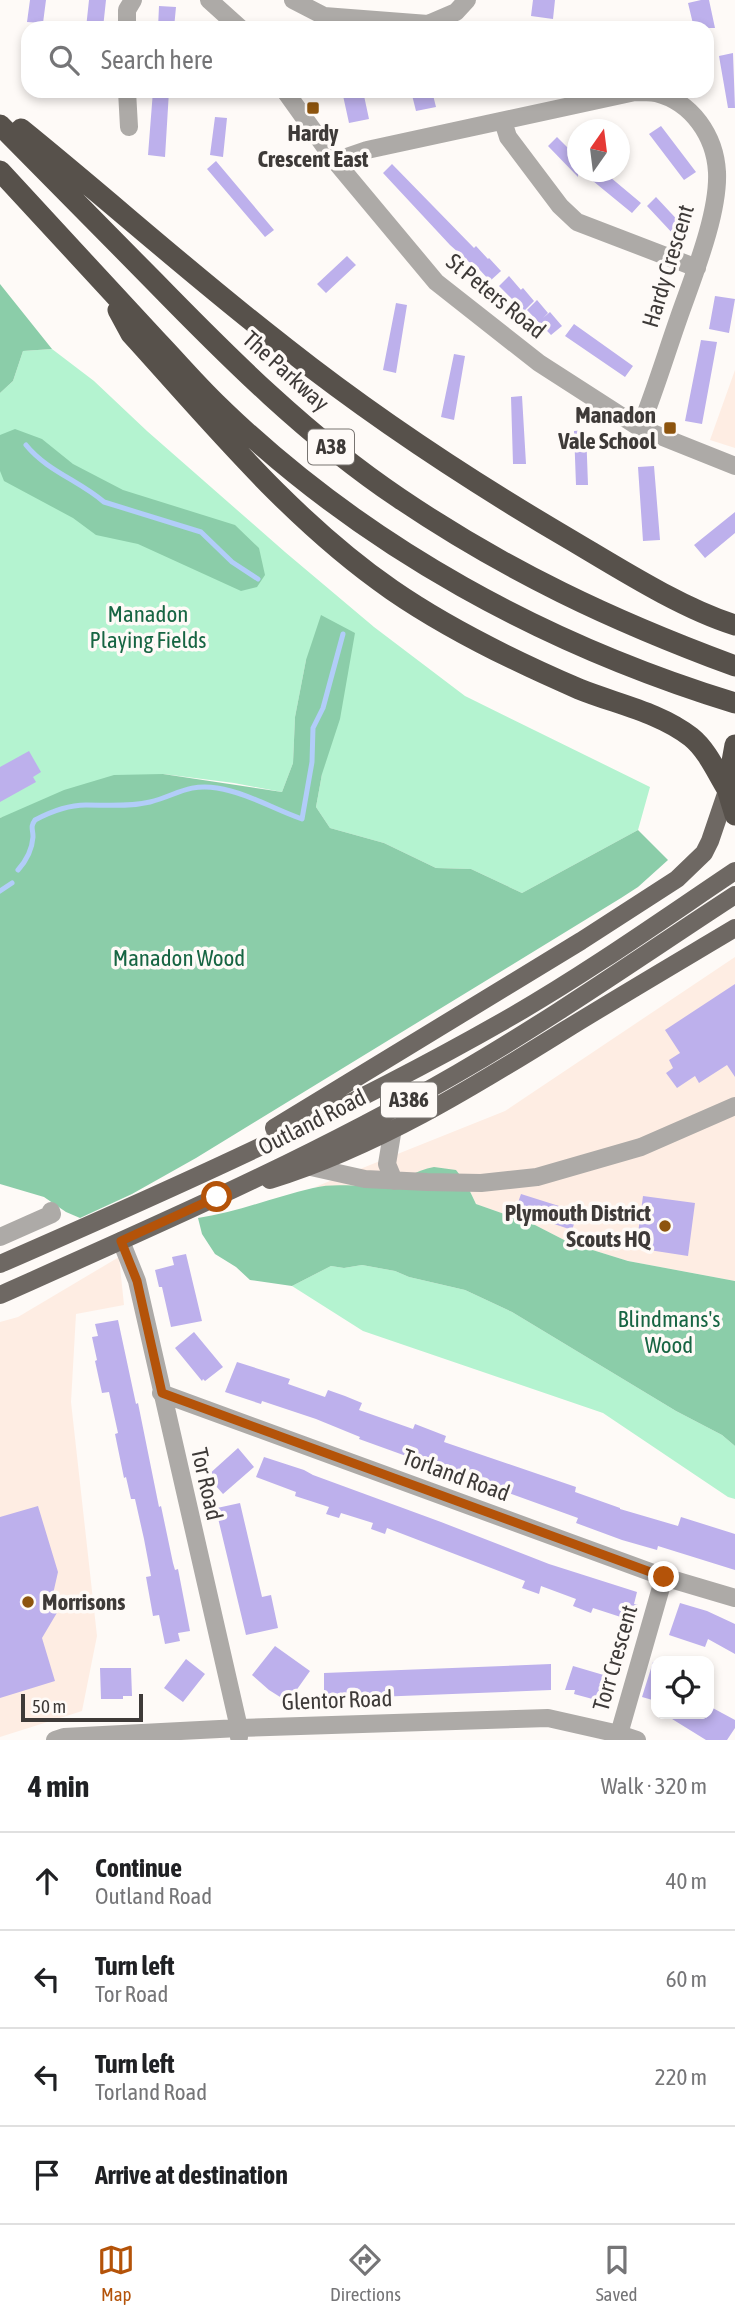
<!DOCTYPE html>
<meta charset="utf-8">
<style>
:root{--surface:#fff;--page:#f6f6f6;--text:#202124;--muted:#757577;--line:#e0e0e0;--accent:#b45309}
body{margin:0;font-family:"Asap Condensed",sans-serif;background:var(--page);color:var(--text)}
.controls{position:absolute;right:21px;bottom:21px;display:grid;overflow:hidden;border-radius:14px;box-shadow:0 4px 10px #0003}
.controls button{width:63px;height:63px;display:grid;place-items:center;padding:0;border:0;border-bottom:2px solid var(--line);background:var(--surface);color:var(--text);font:35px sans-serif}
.compass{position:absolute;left:567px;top:119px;width:63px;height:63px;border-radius:50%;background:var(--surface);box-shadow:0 4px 10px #0003;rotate:14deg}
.scale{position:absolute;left:21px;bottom:18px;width:122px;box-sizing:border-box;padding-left:7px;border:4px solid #3e3a38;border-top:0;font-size:19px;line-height:24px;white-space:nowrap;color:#3e3a38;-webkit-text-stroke:5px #fefaf7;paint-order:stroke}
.stop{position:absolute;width:21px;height:21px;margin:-16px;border:5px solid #b45309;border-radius:50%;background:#fff}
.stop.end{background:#b45309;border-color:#fff;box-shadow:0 2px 7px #0008}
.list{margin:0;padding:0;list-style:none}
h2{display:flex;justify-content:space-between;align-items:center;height:91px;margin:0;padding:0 28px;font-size:30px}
h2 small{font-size:23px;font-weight:400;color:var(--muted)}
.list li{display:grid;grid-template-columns:46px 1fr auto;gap:21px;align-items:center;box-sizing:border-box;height:98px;padding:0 28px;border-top:2px solid var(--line)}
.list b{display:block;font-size:26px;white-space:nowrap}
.list p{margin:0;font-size:23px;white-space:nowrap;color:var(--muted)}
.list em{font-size:23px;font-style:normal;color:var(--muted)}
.icon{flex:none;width:38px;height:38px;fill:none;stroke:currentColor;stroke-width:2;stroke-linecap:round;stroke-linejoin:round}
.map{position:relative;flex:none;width:735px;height:1740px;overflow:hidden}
.search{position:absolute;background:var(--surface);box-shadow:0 4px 10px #0003;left:21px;right:21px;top:21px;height:77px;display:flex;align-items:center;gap:18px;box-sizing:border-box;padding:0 24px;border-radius:21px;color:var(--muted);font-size:26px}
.sheet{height:483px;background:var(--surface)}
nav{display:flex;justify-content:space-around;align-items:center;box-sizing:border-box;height:98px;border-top:2px solid var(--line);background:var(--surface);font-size:19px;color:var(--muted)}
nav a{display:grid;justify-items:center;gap:4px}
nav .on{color:var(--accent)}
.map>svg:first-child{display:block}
.built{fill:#feede3}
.green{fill:#b4f3d0}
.forest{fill:#8bcda9}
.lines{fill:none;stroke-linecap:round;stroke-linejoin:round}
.stream{stroke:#b2cdf9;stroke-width:5}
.building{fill:#bdb0ec}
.minor{stroke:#adaaa7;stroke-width:18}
.major{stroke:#6e6863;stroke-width:18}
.highway{stroke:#57514b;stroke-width:21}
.route{stroke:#b45309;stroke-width:9}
.poi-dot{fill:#8d540e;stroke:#fefaf7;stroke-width:2.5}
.labels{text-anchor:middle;stroke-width:7;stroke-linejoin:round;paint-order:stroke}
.shield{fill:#fefaf7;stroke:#787471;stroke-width:2}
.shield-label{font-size:21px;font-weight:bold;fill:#3e3a38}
.poi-label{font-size:23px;font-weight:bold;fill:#3e3a38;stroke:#fefaf7;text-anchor:end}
.street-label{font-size:23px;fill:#3e3a38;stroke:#fefaf7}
.park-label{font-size:23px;fill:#176543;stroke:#fefaf7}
</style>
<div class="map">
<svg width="735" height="1740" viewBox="0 0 735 1740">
<rect width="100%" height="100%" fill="#fefaf7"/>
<path class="built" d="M 735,370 L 735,448 L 710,440 Z
M 735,957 L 735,1281 L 628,1261 L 570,1243 L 535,1225 L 476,1204 L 466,1183 L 315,1187 L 505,1111 Z
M 119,1257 L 124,1305 L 76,1314 L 71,1402 L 97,1636 L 82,1711 L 0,1737 L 0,1322 L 18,1317 Z"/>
<path class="green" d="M 52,349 L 94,381 L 147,431 L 285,552 L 374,627 L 465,696 L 650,787 L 638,830 L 522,893 L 471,869 L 436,868 L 384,843 L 330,828 L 316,807 L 322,774 L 306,660 L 295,717 L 293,763 L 282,792 L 234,783 L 163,774 L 0,818 L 0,393 L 13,381 L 23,351 Z
M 362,1265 L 395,1271 L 409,1277 L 465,1290 L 512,1312 L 676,1411 L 722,1435 L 735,1446 L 735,1499 L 728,1497 L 603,1413 L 363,1331 L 292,1286 L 331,1266 L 344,1268 Z"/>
<path class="forest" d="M 0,284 L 52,349 L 23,351 L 13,381 L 0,393 Z
M 15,429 L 42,439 L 73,464 L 123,490 L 235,525 L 259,548 L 265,575 L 257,587 L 241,591 L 138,544 L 96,535 L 73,518 L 4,481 L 0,471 L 0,435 Z
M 321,615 L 355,633 L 340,719 L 322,774 L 316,807 L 330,828 L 384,843 L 436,868 L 471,869 L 522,893 L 638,830 L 668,860 L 638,887 L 621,898 L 196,1158 L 132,1194 L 80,1218 L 66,1212 L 44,1197 L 0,1184 L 0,818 L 64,790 L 114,775 L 163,774 L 282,792 L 293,763 L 295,717 L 306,660 Z
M 434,1167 L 456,1170 L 466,1183 L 476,1204 L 535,1225 L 570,1243 L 628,1261 L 735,1281 L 735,1446 L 722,1435 L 676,1411 L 512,1312 L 465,1290 L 409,1277 L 395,1271 L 362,1265 L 344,1268 L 331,1266 L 292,1286 L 250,1280 L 236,1267 L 215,1254 L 202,1234 L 198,1218 C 238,1212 274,1197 313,1188 C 336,1182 360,1188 384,1185 C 398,1183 416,1170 434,1167 Z"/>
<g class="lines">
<path class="stream" d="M 26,445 C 47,471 80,481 104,502 L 201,532 L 232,562 L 258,579
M 18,870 C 26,861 32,851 33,837 C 33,829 30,827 35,820 C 50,812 68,805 86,805 C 107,805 128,807 150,802 C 175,796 188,783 217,788 C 248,793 273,809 302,819 L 312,762 L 313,728 L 323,708 L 343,634
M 0,891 L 12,883"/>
</g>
<path class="building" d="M 30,0 L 46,0 L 43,23 L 27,22 Z
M 89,0 L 106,0 L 103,28 L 86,28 Z
M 533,0 L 555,0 L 553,19 L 531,16 Z
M 701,0 L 709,0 L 715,28 L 694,28 L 688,3 Z
M 159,6 L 176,7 L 174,28 L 158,28 Z
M 733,53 L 735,108 L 728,108 L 719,56 Z
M 153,91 L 169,91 L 165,157 L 148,155 Z
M 342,91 L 363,91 L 369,119 L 349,123 Z
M 411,91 L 432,91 L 436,107 L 416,111 Z
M 215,117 L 227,118 L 223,157 L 210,155 Z
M 661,126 L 696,172 L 684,180 L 649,134 Z
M 557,137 L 578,158 L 578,177 L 548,146 Z
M 216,161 L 274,230 L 265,237 L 207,169 Z
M 392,164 L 474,248 L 476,246 L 488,259 L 489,258 L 501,271 L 490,281 L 478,268 L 477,269 L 450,245 L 383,173 Z
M 582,172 L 604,172 L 641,203 L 632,213 Z
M 656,197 L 684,227 L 675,236 L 647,206 Z
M 347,256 L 356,265 L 326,293 L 317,284 Z
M 509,276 L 521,290 L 516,294 L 523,288 L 534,301 L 524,311 L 499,286 Z
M 715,296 L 735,299 L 729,333 L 709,329 Z
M 537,300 L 548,313 L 543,318 L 550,312 L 562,326 L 551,335 L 527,310 Z
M 396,303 L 407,305 L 396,373 L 383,370 Z
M 574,324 L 633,366 L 625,377 L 565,336 Z
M 701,340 L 717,342 L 702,424 L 685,421 Z
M 454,354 L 465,356 L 454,420 L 441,417 Z
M 522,396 L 526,464 L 513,464 L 511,397 Z
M 586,430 L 588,485 L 576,485 L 574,431 Z
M 654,466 L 660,540 L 643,541 L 638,467 Z
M 735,512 L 735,533 L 705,558 L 694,545 Z
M 29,751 L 41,772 L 33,777 L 36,782 L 0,802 L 0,767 Z
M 735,984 L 735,1077 L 727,1065 L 699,1083 L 695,1076 L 677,1088 L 666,1073 L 673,1068 L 669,1060 L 680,1053 L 665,1030 Z
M 521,1194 L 578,1212 L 572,1230 L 515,1211 Z
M 643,1196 L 695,1203 L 688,1256 L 636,1248 Z
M 186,1254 L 202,1321 L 171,1327 L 162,1287 L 159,1287 L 155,1270 L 174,1265 L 172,1257 Z
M 118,1320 L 136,1404 L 138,1403 L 159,1507 L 161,1506 L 173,1563 L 175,1570 L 178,1569 L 190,1631 L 178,1633 L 180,1641 L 165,1644 L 159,1615 L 153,1616 L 146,1577 L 151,1576 L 144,1539 L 135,1499 L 131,1499 L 126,1477 L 124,1478 L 115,1434 L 118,1433 L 109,1392 L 102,1393 L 95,1361 L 97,1360 L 92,1337 L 98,1336 L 95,1324 Z
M 194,1332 L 223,1367 L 205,1381 L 203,1379 L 202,1381 L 175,1348 Z
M 237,1362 L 290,1379 L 288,1384 L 325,1397 L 328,1390 L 345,1396 L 362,1403 L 359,1410 L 413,1429 L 415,1424 L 446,1436 L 444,1442 L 576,1487 L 575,1492 L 620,1508 L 620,1509 L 678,1526 L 681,1517 L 735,1534 L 735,1570 L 658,1546 L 657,1550 L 622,1540 L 576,1523 L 578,1518 L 359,1439 L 360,1437 L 316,1419 L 262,1401 L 261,1404 L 225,1392 Z
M 238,1448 L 254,1467 L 223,1494 L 207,1476 Z
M 264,1457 L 304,1470 L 313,1475 L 441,1522 L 549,1564 L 637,1592 L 634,1604 L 638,1605 L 633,1621 L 593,1608 L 591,1613 L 573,1606 L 576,1599 L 541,1586 L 539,1594 L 522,1588 L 525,1581 L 387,1528 L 385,1534 L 371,1529 L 373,1523 L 341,1513 L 339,1518 L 326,1514 L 329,1507 L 295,1496 L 296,1492 L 256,1477 Z
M 240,1503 L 262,1597 L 271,1595 L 278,1628 L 246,1635 L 217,1514 L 217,1508 Z
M 38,1506 L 58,1572 L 53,1594 L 58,1611 L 42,1638 L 55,1681 L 0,1698 L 0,1517 Z
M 680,1603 L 707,1611 L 735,1624 L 735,1654 L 708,1639 L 705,1647 L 669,1635 Z
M 275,1646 L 310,1671 L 288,1702 L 269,1690 L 252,1675 Z
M 186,1659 L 205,1674 L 183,1702 L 164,1688 Z
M 653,1662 L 656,1662 L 656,1701 L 642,1697 Z
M 551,1664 L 551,1690 L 324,1699 L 324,1673 Z
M 573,1666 L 607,1676 L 600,1701 L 574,1694 L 575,1690 L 565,1690 Z
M 100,1668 L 131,1668 L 132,1696 L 123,1696 L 123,1699 L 101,1699 Z
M 709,1706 L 735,1720 L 735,1728 L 727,1740 L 706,1740 L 664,1714 L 709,1714 Z"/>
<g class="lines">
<path class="minor" d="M 209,0 L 240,28
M 293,0 L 324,16 L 428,24 L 456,12 L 467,0
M 127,28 L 127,10 L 133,0
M 127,91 L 129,127
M 285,91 L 335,161 L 436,282 L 539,363 L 640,428 L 735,466
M 503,121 L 508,137 L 560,206 L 577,222 L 697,268
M 335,161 L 367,150 L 635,92 C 641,92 649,92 656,93 C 692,102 715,136 717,172 C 719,214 693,277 679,317 C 666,354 655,391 640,428
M 393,1128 L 387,1164 L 394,1181
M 311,1167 L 365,1179 L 427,1182 L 481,1183 L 537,1177 L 641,1147 L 735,1106
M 0,1237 L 52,1214 L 51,1211
M 121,1241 L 137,1281 L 239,1728 L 239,1737
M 161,1393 L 664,1577 L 735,1598
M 619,1734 L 664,1577
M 55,1740 L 64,1737 L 239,1728 L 548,1718 L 619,1734 L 637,1740"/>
<path class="major" d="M 274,1128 L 581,941 L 677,879 L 704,853 L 710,841 L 727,791
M 270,1180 C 376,1147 472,1088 565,1030 C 622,995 678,962 735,928
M 0,1264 C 174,1188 349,1110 514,1015 C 590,971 662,920 735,871
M 0,1295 C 155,1226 311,1158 458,1073 C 553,1018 643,955 735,895"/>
<path class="highway" d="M 0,125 C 51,176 102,228 153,280 C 229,358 308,437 399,498 C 507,571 613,621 735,666
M 21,129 C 110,201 195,278 286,348 C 376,419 472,482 571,540 C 620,569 681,608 735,625
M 0,171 C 52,228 105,285 158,342 C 180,365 201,390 224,411 C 367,548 546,645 735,703
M 118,310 L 131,334 C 213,424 291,520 392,590 C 450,630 514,661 579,689 C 616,704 659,712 691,737 C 707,750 716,771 727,789
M 735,745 L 727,789 L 735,815"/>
</g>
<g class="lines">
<path class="route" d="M 217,1197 L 121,1241 L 137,1281 L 162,1393 L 664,1577"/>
</g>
<g class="poi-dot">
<rect x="306" y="101" width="14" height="14" rx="3.5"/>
<rect x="663" y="421" width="14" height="14" rx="3.5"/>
<circle cx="665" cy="1226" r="7"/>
<circle cx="28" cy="1602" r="7"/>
</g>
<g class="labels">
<g class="shield">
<rect x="308" y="429.5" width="46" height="35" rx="5"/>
<rect x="381" y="1082.5" width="56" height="35" rx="5"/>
</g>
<g class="shield-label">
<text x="331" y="454">A38</text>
<text x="409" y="1107">A386</text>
</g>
<g class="poi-label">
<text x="313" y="141" text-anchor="middle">Hardy<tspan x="313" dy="26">Crescent East</tspan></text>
<text x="656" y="423">Manadon<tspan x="656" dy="26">Vale School</tspan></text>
<text x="651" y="1221">Plymouth District<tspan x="651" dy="26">Scouts HQ</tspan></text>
<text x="42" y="1610" text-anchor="start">Morrisons</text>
</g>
<g class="street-label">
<text transform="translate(668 266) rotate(-73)" y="8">Hardy Crescent</text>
<text transform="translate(496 296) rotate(39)" y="8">St Peters Road</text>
<text transform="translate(286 371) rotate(42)" y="8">The Parkway</text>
<text transform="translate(312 1122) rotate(-27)" y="8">Outland Road</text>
<text transform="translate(456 1475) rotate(20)" y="8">Torland Road</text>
<text transform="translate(207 1484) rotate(77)" y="8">Tor Road</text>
<text transform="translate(615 1658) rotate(-74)" y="8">Torr Crescent</text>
<text transform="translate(337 1700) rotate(-2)" y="8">Glentor Road</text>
</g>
<g class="park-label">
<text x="148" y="622">Manadon<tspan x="148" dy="26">Playing Fields</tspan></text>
<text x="179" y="966">Manadon Wood</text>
<text x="669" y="1327">Blindmans's<tspan x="669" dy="26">Wood</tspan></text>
</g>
</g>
</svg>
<div class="controls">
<button><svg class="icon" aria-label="locate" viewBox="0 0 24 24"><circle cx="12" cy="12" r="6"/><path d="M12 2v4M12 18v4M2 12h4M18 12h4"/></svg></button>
</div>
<svg class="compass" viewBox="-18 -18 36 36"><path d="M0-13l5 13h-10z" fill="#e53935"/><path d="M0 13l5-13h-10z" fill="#757577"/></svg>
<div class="scale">50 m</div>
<div class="stop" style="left:217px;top:1197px"></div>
<div class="stop end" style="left:664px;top:1577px"></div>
<div class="search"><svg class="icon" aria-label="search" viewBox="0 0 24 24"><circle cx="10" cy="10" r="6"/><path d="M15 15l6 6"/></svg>Search here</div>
</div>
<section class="sheet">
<h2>4 min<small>Walk · 320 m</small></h2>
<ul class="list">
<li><svg class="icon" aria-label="ahead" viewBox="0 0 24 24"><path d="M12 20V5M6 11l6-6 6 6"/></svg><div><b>Continue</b><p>Outland Road</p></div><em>40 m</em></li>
<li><svg class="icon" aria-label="left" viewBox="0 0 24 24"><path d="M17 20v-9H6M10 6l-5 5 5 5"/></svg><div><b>Turn left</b><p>Tor Road</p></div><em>60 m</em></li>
<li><svg class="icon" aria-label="left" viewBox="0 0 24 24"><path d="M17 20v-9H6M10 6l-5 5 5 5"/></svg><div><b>Turn left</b><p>Torland Road</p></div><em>220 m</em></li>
<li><svg class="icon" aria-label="arrive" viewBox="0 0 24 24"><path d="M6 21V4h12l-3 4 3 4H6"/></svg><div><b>Arrive at destination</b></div></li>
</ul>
</section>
<nav>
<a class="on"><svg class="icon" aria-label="map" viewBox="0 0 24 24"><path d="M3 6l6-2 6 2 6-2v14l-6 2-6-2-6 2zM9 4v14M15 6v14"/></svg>Map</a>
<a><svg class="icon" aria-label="directions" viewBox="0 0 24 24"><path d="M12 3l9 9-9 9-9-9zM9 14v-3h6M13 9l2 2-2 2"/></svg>Directions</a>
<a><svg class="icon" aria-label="saved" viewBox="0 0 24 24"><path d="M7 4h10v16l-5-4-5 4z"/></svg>Saved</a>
</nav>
